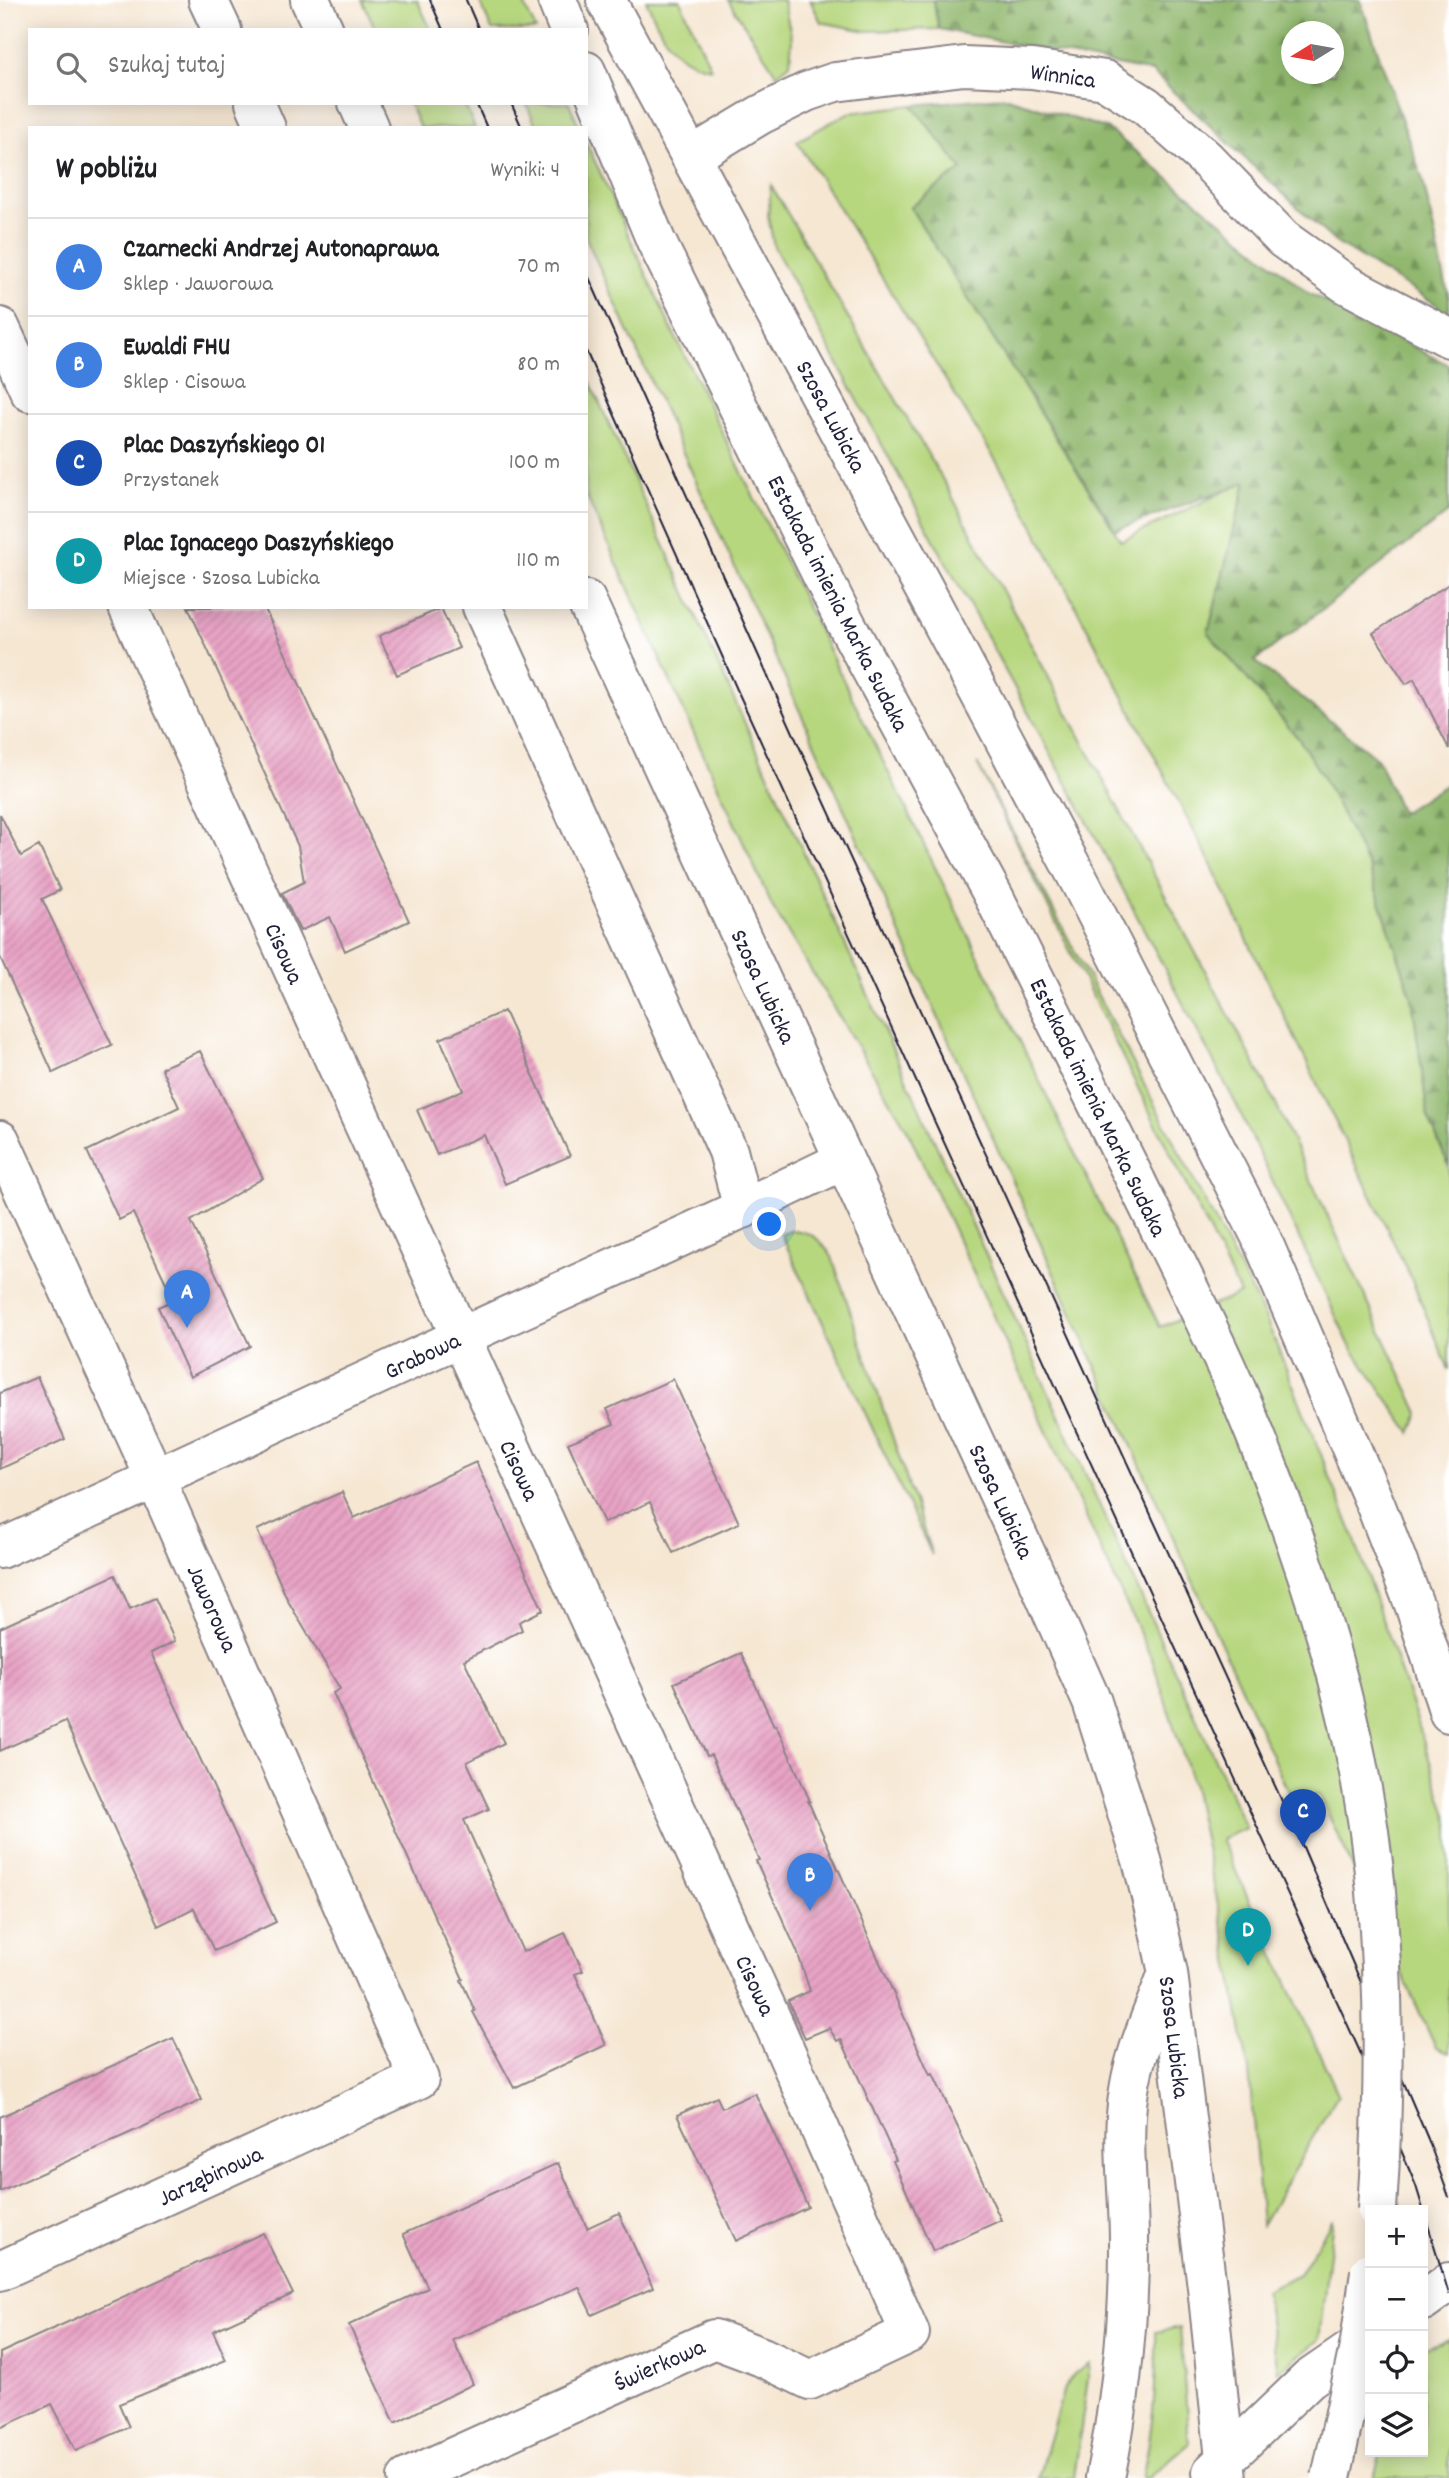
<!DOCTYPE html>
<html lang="pl">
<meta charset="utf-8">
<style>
:root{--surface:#fff;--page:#f2f2f2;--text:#202124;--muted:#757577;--line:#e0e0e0;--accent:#7c3aed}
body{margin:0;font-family:Dekko,sans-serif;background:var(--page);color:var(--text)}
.controls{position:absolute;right:21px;bottom:21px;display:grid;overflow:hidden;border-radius:0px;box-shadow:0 4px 18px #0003}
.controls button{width:63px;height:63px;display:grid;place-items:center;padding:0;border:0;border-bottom:2px solid var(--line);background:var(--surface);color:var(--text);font:35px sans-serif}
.compass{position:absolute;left:1281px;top:21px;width:63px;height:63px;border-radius:50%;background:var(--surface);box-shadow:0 4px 18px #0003;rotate:259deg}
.you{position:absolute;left:770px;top:1225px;width:24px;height:24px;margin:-18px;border:5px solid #fff;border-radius:50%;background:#1a73e8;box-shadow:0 0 0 10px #1a73e833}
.badge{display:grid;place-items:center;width:46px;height:46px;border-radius:50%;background:var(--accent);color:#fff;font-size:23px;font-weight:700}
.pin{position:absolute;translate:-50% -58px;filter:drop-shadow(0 2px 4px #0008)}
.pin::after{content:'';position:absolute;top:37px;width:24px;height:21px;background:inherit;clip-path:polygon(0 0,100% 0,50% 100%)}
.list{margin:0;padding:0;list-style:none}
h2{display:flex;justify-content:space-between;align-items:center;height:91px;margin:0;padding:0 28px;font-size:30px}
h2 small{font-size:23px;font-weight:400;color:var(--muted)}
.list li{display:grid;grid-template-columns:46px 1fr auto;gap:21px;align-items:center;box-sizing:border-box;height:98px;padding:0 28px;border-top:2px solid var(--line)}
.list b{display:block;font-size:26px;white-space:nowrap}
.list p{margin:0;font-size:23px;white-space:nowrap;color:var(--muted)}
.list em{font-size:23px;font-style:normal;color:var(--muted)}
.icon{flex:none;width:38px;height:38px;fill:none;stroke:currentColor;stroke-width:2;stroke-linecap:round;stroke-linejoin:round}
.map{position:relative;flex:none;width:1449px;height:2478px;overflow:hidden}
.search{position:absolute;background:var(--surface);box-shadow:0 4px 18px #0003;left:28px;top:28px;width:560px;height:77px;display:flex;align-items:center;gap:18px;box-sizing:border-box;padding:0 24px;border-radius:0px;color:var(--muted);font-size:26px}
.panel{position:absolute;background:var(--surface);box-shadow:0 4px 18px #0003;left:28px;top:126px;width:560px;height:483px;border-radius:0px}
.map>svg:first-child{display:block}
.grass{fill:#b7d77f;stroke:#6c7c5d;stroke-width:2}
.forest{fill:url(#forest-firs);stroke:#5a6d54;stroke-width:2;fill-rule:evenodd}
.building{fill:url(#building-hatch)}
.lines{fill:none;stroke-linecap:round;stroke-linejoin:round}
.minor-casing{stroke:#8c8487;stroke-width:42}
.major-casing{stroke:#8c8487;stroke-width:42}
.minor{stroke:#fff;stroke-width:38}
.major{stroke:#fff;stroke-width:38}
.tram{stroke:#22223b;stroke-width:2}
.major-bridge-casing{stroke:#8c8487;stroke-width:42;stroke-linecap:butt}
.major-bridge{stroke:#fff;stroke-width:38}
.labels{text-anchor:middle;stroke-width:5;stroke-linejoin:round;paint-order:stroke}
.street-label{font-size:24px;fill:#22223b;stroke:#fff}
</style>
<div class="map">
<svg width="1449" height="2478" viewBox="0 0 1449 2478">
<defs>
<pattern id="forest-firs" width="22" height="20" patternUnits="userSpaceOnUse" patternTransform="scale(1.75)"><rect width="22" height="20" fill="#91b86e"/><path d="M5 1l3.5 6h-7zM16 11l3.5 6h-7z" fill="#76955c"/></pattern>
<pattern id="building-hatch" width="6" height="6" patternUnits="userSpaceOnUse" patternTransform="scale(1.75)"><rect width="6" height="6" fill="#e8a3c5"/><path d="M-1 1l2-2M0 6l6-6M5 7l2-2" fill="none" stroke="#c78caa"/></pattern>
</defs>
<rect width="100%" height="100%" fill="#fff"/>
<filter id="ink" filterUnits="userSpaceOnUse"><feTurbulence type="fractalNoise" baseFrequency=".0143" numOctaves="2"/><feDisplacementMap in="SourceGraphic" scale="14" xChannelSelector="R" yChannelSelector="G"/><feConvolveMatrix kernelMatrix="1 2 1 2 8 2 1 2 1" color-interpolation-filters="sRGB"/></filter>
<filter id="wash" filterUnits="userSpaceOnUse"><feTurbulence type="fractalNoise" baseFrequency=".00686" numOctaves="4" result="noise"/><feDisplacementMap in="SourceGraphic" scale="28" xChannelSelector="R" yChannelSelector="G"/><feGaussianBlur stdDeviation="1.57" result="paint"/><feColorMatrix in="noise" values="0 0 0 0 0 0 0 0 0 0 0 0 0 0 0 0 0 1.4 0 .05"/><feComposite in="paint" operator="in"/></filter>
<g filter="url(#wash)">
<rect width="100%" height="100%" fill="#f6e7d3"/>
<path class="grass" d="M 362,0 L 417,0 L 431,30 L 376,30 Z
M 479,0 L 522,0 L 536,30 L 492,30 Z
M 646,0 L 680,0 L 711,68 C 671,61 662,34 646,0 Z
M 728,0 L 783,0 L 792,39 L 790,64 L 777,75 Z
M 810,0 L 933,0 L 939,29 L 866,31 L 821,22 Z
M 409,103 L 464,103 L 475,128 L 420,128 Z
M 526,103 L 569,103 L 580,128 L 537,128 Z
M 912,105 L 962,169 L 910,207 L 1121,541 L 1246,481 L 1208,633 L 1299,739 L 1324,779 L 1369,868 L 1412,998 L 1428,1117 L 1449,1166 L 1449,1370 L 1411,1278 L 1206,854 L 1016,493 L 797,141 L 848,113 Z
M 586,142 L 672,330 L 1160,1327 L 1240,1294 L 977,763 L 1266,1319 L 1351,1529 L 1416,1717 L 1449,1822 L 1449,2053 L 1436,2048 L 1319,1794 L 1294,1805 L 586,238 Z
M 771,185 L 947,487 L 1272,1096 L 1419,1413 L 1411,1433 L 1349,1344 L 1237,1106 L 1078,804 L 774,247 L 768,216 Z
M 586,373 L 1246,1828 L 1221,1839 L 1338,2094 L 1262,2225 L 1249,2071 L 1223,1928 L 1193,1786 L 1153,1662 L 906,1127 L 772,906 L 586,495 Z
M 792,1230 C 813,1232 821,1240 832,1257 L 932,1555 L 781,1234 Z
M 1333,2219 L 1319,2340 L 1278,2371 L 1265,2290 L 1299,2274 Z
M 1180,2327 L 1189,2443 L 1148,2478 L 1142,2478 C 1153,2430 1157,2382 1156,2332 Z
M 1449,2339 L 1449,2478 L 1374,2478 L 1381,2452 L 1423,2452 L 1423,2349 Z
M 1090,2364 L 1074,2478 L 1038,2478 L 1064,2388 L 1074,2374 Z"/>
<path class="forest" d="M 933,0 L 1360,0 L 1423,181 L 1449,298 L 1449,343 L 1437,305 L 1335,242 L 1152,72 L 939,29 ZM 1292,32 L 1334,32 L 1334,74 L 1292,74 Z
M 1004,97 L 1108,129 L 1308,293 L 1449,365 L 1449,512 L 1255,661 L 1378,759 L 1401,813 L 1449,783 L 1449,1166 L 1428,1117 L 1412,998 L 1369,868 L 1324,779 L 1299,739 L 1208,633 L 1246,482 L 1115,530 L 910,207 L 962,169 L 912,105 Z"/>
<g id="blocks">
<path class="building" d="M 1449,584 L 1449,749 L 1414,679 L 1406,684 L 1373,633 Z
M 188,607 L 264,607 L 409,921 L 345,951 L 330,917 L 300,931 L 282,893 L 304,882 L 298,846 Z
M 441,608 L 459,648 L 397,675 L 379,636 Z
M 0,814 L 21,856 L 39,846 L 60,890 L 42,899 L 112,1045 L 53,1073 L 0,957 Z
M 504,1011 L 570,1156 L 505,1184 L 484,1135 L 437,1155 L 417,1110 L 463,1090 L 440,1039 Z
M 200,1051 L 263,1178 L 191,1221 L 250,1346 L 190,1377 L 158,1307 L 174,1300 L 133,1213 L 119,1220 L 87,1151 L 179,1107 L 161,1068 Z
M 37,1377 L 65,1439 L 0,1469 L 0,1393 Z
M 673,1379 L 739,1523 L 673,1553 L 650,1502 L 604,1523 L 568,1443 L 614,1424 L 607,1409 Z
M 476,1462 L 543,1610 L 519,1622 L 522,1630 L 464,1660 L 504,1743 L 467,1762 L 489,1809 L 464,1820 L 523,1952 L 565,1933 L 583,1971 L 575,1974 L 606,2045 L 514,2088 L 473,2012 L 475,2011 L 461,1980 L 463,1979 L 333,1693 L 340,1689 L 288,1601 L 257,1530 L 342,1492 L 354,1518 Z
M 115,1575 L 130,1609 L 155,1598 L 175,1641 L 151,1653 L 276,1922 L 214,1951 L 194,1908 L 158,1926 L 65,1721 L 0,1751 L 0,1628 Z
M 741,1653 L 774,1726 L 776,1725 L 810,1801 L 808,1801 L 930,2075 L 933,2074 L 1001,2220 L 933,2251 L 893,2161 L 896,2160 L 841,2039 L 837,2041 L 829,2028 L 805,2038 L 788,2001 L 810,1991 L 797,1951 L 756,1861 L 759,1860 L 711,1755 L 707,1756 L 674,1683 Z
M 173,2038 L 202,2100 L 0,2192 L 0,2117 Z
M 755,2093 L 808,2207 L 736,2241 L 677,2115 L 717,2097 L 722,2108 Z
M 558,2163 L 587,2228 L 619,2213 L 653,2288 L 592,2315 L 579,2287 L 453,2340 L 473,2384 L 395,2423 L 349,2325 L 428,2288 L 403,2234 Z
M 263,2233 L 293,2294 L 213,2331 L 226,2360 L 119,2404 L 129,2427 L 76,2451 L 52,2404 L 0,2428 L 0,2353 Z"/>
</g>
</g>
<g filter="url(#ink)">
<use href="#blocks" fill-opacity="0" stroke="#8c8487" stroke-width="2"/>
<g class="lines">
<g class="minor-casing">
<path id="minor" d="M 208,0 L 222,30
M 255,103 L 266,128
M 692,156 L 760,115 L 806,92 L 835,82 L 964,66 L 1032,69 L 1105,80 L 1146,106 L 1206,159 L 1283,239 L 1346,284 L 1449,338
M 0,327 L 30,392
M 128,607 L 771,2018 L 910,2333 L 810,2380 L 762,2357 L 714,2339 L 407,2478
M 482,607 L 728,1151 L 743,1209
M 0,1140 L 156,1480 L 419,2079 L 0,2271
M 0,1549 C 155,1480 307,1407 461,1337 C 589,1278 718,1222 844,1160"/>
</g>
<g class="major-casing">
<path id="major" d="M 310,0 L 324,30
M 557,0 L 569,30
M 606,0 L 922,585 L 1082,886 L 1260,1235 L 1376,1506 L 1415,1607 L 1449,1713
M 586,71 L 656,241 L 843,618 L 994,897 L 1136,1181
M 358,103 L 369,128
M 586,600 L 1034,1571 L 1092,1702 L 1142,1860 L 1155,1913 L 1168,1973 L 1207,2287 L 1227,2478
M 1423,2301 L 1449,2282
M 1212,2472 L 1309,2379 L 1370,2337
M 1105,2478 C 1120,2403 1129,2326 1129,2250 C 1130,2197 1120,2142 1129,2090 C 1135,2051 1152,2015 1166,1978"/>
</g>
<use href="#minor" class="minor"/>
<use href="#major" class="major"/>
<path class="tram" d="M 430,0 L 443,30
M 466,0 L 479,30
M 476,103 L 487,128
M 511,103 L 522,128
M 586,271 L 799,746 L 1303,1847 L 1428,2139 L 1449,2197
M 586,351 L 739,694 L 1361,2054 L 1416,2186 L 1449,2294"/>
<g class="major-bridge-casing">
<path id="major-bridge" d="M 1136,1181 C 1172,1255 1211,1329 1243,1405 C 1308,1560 1361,1724 1376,1892 C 1386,1999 1384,2104 1377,2210
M 1331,2478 L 1360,2342 L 1370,2272"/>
</g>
<use href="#major-bridge" class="major-bridge"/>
</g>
</g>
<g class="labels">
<g class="street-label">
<text transform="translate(1063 75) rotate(8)" y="8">Winnica</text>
<text transform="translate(832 416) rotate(62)" y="8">Szosa Lubicka</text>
<text transform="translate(839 603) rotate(63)" y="8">Estakada imienia Marka Sudaka</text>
<text transform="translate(285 953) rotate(66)" y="8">Cisowa</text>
<text transform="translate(764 986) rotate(65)" y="8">Szosa Lubicka</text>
<text transform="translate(1099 1107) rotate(64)" y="8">Estakada imienia Marka Sudaka</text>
<text transform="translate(422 1355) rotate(-25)" y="8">Grabowa</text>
<text transform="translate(520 1470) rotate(65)" y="8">Cisowa</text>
<text transform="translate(1002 1501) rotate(65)" y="8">Szosa Lubicka</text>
<text transform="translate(213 1608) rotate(66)" y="8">Jaworowa</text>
<text transform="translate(756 1985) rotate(65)" y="8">Cisowa</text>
<text transform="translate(1175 2037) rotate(83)" y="8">Szosa Lubicka</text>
<text transform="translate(210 2175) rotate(-25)" y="8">Jarzębinowa</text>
<text transform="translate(659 2364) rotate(-24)" y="8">Świerkowa</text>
</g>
</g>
</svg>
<div class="controls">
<button>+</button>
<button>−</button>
<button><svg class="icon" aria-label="locate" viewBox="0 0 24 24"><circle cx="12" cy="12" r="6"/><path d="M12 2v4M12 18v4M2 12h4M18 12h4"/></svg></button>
<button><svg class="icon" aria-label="layers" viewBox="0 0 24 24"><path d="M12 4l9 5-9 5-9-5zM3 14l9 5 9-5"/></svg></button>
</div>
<svg class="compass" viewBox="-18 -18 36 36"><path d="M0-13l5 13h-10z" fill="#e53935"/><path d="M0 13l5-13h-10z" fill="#757577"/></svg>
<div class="you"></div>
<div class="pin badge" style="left:187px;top:1328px;background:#3f7fe0">A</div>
<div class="pin badge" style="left:810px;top:1911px;background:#3f7fe0">B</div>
<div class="pin badge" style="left:1303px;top:1847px;background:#1a4fb4">C</div>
<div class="pin badge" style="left:1248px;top:1966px;background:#0f9aa8">D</div>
<div class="search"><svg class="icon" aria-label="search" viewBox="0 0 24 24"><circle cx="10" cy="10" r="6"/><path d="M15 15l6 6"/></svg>Szukaj tutaj</div>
<section class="panel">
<h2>W pobliżu<small>Wyniki: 4</small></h2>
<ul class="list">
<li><span class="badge" style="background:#3f7fe0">A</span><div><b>Czarnecki Andrzej Autonaprawa</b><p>Sklep · Jaworowa</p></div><em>70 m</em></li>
<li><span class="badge" style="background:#3f7fe0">B</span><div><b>Ewaldi FHU</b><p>Sklep · Cisowa</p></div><em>80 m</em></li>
<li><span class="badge" style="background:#1a4fb4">C</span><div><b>Plac Daszyńskiego 01</b><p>Przystanek</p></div><em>100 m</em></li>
<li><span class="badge" style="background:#0f9aa8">D</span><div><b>Plac Ignacego Daszyńskiego</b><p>Miejsce · Szosa Lubicka</p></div><em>110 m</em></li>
</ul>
</section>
</div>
